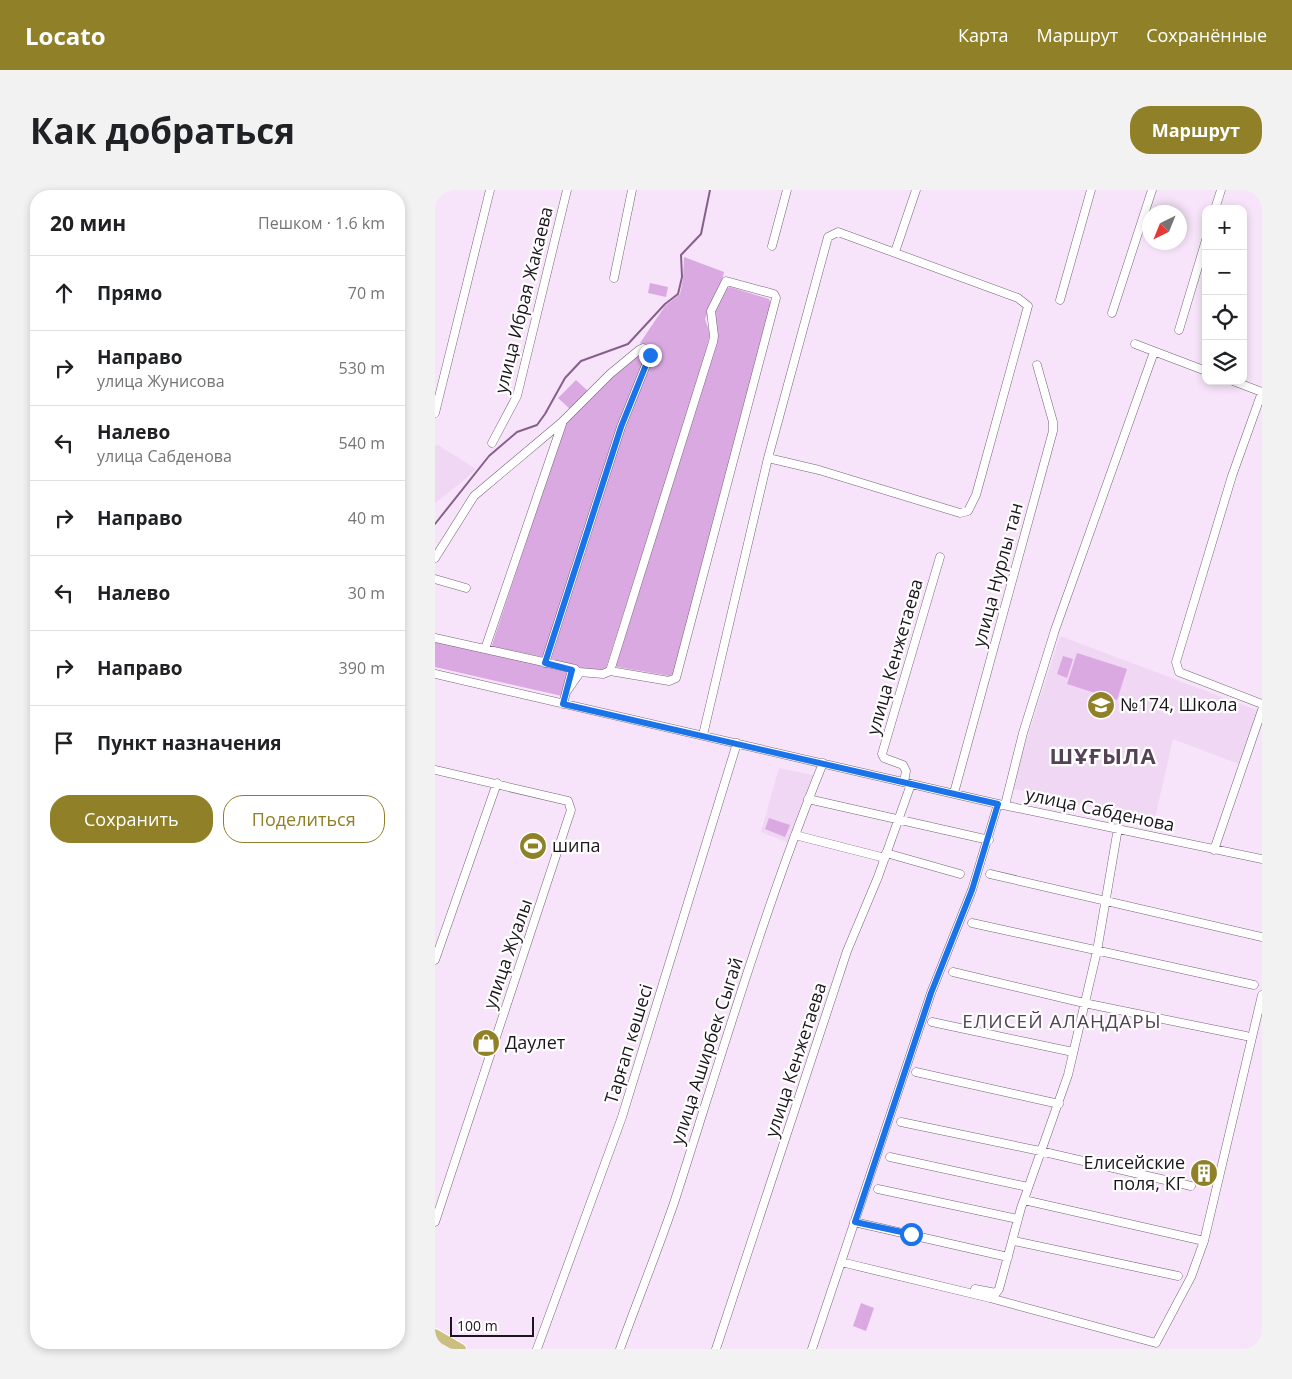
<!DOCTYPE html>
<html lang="ru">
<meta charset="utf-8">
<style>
:root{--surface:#fff;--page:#f2f2f2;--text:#202124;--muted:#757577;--line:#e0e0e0;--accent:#908028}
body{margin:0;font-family:"Open Sans",sans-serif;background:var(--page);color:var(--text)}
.controls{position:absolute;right:15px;top:15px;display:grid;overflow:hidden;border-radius:10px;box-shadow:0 2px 8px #0003}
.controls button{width:45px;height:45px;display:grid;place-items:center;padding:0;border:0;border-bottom:1px solid var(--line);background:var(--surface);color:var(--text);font:25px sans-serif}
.compass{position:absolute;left:707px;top:15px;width:45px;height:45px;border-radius:50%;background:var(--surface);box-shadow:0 2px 8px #0003;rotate:223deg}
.scale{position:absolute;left:15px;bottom:12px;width:84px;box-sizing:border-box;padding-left:5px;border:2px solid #1c151d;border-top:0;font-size:14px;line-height:18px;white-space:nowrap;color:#1c151d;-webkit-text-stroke:4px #fff;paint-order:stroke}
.stop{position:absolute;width:15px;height:15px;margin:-11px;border:4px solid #1a73e8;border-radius:50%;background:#fff}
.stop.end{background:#1a73e8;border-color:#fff;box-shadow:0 1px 5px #0008}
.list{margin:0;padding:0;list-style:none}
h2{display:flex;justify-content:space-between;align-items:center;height:65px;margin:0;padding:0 20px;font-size:21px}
h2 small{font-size:16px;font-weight:400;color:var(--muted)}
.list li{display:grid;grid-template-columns:32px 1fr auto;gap:15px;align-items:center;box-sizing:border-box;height:75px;padding:0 20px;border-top:1px solid var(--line)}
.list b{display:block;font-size:19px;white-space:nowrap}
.list p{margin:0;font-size:16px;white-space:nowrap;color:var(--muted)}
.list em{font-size:16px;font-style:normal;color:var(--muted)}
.actions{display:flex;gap:10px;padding:15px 20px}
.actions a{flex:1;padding:11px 0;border:1px solid var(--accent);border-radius:20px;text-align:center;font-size:18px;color:var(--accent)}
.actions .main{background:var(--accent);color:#fff}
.icon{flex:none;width:28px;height:28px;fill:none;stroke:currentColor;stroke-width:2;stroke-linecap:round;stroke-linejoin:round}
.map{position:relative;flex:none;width:827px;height:1159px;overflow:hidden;border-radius:20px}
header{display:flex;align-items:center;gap:30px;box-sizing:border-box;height:70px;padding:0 25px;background:var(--accent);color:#fff}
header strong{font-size:24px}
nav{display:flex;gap:28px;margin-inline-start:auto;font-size:18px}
.intro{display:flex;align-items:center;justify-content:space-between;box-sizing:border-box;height:120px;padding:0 30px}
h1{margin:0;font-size:35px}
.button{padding:12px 22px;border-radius:20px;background:var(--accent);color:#fff;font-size:18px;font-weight:700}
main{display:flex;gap:30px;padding:0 30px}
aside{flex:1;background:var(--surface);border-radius:20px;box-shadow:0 2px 8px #0003}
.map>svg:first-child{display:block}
.built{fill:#f0d7f3}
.green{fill:#dba9e2}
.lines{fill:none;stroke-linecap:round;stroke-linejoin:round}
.stream{stroke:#86608b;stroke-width:2}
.minor-casing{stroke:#746376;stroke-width:9}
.major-casing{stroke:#fff;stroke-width:12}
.minor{stroke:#fff;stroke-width:8}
.major{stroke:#cabf80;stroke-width:10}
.route{stroke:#1a73e8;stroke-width:6}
.labels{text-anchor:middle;stroke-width:4.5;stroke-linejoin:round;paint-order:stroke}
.street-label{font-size:18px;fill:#1c151d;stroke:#fff}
.poi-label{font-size:18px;fill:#1c151d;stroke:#fff;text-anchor:start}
.neighbourhood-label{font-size:19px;letter-spacing:1px;fill:#534355;stroke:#fff}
.district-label{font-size:22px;font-weight:bold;letter-spacing:1px;fill:#534355;stroke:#fff}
</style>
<header>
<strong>Locato</strong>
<nav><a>Карта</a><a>Маршрут</a><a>Сохранённые</a></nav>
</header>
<div class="intro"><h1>Как добраться</h1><a class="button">Маршрут</a></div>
<main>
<aside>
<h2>20 мин<small>Пешком · 1.6 km</small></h2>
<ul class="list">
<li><svg class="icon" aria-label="ahead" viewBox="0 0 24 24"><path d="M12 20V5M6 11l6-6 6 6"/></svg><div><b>Прямо</b></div><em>70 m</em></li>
<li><svg class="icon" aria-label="right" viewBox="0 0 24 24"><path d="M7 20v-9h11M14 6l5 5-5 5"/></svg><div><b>Направо</b><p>улица Жунисова</p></div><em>530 m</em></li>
<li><svg class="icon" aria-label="left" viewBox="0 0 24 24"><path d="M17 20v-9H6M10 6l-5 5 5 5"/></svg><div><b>Налево</b><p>улица Сабденова</p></div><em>540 m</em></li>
<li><svg class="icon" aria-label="right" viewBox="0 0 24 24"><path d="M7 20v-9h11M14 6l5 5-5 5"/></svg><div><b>Направо</b></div><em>40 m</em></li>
<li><svg class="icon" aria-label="left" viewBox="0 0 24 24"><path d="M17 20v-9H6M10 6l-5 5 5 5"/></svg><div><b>Налево</b></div><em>30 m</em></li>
<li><svg class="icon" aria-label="right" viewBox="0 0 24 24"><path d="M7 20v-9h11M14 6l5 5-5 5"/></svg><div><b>Направо</b></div><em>390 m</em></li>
<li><svg class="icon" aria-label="arrive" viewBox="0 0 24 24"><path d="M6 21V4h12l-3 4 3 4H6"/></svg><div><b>Пункт назначения</b></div></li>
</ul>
<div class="actions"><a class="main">Сохранить</a><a>Поделиться</a></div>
</aside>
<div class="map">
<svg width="827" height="1159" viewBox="0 0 827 1159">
<rect width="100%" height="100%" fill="#f7e4fa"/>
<path class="built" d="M 3,255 L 41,279 L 28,291 L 0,313 L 0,256 Z
M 625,446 L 824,521 L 804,574 L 738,549 L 719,632 L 576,598 Z
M 344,578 L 378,585 L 354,653 L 326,642 Z"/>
<path class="green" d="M 249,67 L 289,82 L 286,95 L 270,129 L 275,144 L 267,177 L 171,478 L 166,482 L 118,472 L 116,470 L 118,463 L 193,228 L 220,162 L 205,153 L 230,116 L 245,104 L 248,89 Z
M 215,93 L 233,97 L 231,107 L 213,103 Z
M 295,97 L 334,109 L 336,115 L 240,484 L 235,486 L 182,477 L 180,474 L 282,151 L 280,121 L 290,99 Z
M 205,164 L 208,164 L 209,168 L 188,221 L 108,467 L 59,457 L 57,455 L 130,234 L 178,187 Z
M 141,190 L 153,201 L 135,219 L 123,208 Z
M 0,451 L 130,481 L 133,484 L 127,506 L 0,477 Z
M 642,463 L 692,479 L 682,510 L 632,494 Z
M 628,466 L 638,469 L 632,488 L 622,484 Z
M 334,628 L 355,635 L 350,647 L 330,639 Z
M 426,1113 L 439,1118 L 431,1141 L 418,1136 Z"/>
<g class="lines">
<path class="stream" d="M 0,334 L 54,266 L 82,242 L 102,235 L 110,224 L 130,188 L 146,171 L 193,154 L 230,114 L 243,104 L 247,87 L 246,65 L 266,44 L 275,0"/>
<g class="minor-casing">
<path id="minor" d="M 780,19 L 786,0
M 337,56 L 352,0
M 460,62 L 481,0
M 179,88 L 197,0
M 625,110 L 656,0
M 677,123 L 717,0
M 744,140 L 771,50
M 700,154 L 771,181
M 798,191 L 827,202
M 827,202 L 797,286 L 741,472 L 744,482 L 827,514
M 0,223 L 55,0
M 57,253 L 82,206 L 132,0
M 0,368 L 39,306 L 127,232 L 175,184 L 204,160 L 208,158 L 215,161 L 215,165 L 186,237 L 110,473
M 0,389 L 31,398
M 0,448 L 140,479 L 144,484 L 132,501
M 50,459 L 127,234
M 144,482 L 168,484 L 175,481 L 234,491 L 241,488 L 341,108 L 339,104 L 291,91 L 276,121 L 279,146 L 278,152 L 175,481
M 0,484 L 563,614 L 827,669
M 128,514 L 137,480
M 268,545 L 333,268 L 393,47 L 403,42 L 583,108 L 593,116 L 541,305 L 533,321 L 525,323 L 384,280 L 333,268
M 0,580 L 133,611 L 136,620 L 0,1032
M 469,592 L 471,581 L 468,575 L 449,568 L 447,564 L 505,367
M 519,603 L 618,241 L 618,232 L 602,175
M 373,609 L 554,650
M 570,615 L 588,543 L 620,440 L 719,162
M 360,645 L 450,668
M 779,660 L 827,520
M 451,663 L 525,684
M 555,684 L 827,747
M 537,733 L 819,795
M 0,770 L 62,593
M 518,782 L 649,813 L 811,846
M 497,832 L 638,862
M 481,882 L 624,914
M 466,932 L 605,961 L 756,996
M 455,967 L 593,997
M 443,999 L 583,1029
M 589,1010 L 769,1051
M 419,1032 L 573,1067
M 579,1051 L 743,1086
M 406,1072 L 555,1108 L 721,1153 L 756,1087 L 769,1051 L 827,805
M 540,1099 L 561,1103 L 564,1099 L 586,1018 L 633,885 L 662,761 L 683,638
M 102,1159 L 187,927 L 302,553
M 185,1159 C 203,1109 223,1060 240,1010 C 287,864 330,716 388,573
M 281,1159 L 412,761 L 443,687 L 476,594
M 377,1159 L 496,803 L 537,700 L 563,614"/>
</g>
<g class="major-casing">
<path id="major" d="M 0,1144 L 26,1159
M 0,1156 L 5,1159"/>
</g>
<use href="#minor" class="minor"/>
<use href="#major" class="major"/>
</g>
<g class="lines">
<path class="route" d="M 215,165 L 186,237 L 110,473 L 137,480 L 128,514 L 563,614 L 537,700 L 496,803 L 420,1032 L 476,1044"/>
</g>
<defs>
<g id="school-disc" transform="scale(1.4375)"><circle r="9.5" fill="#908028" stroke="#fff"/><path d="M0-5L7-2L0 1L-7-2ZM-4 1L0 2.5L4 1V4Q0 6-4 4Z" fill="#fff"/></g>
<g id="stadium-disc" transform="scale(1.4375)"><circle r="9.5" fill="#908028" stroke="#fff"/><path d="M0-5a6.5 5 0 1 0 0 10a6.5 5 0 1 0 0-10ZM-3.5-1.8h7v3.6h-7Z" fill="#fff"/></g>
<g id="shop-disc" transform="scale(1.4375)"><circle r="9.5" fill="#908028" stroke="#fff"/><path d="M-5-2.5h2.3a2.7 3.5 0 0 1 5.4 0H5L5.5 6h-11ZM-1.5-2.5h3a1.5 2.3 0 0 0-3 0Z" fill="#fff"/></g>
<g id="building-disc" transform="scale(1.4375)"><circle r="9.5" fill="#908028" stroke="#fff"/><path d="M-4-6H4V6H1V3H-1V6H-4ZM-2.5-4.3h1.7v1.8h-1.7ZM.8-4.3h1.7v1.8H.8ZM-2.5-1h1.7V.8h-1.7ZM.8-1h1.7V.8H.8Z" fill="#fff"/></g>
</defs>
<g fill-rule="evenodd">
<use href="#school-disc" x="666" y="515"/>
<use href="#stadium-disc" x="98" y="656"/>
<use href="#shop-disc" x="51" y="853"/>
<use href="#building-disc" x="769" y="983"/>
</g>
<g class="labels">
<g class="street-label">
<text transform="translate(89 110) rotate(-76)" y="6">улица Ибрая Жакаева</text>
<text transform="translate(563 385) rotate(-75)" y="6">улица Нурлы тан</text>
<text transform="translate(460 467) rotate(-74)" y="6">улица Кенжетаева</text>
<text transform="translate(665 620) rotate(12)" y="6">улица Сабденова</text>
<text transform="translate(73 764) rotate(-71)" y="6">улица Жуалы</text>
<text transform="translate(194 854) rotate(-73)" y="6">Тарғап көшесі</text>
<text transform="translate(272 861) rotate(-72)" y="6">улица Аширбек Сыгай</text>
<text transform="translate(361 870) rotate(-72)" y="6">улица Кенжетаева</text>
</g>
<g class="poi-label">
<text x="685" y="521">№174, Школа</text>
<text x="117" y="662">шипа</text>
<text x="70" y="859">Даулет</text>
<text x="750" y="979" text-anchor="end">Елисейские<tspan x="750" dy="21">поля, КГ</tspan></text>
</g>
<g class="neighbourhood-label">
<text x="627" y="838">ЕЛИСЕЙ АЛАҢДАРЫ</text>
</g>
<g class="district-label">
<text x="668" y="574">ШҰҒЫЛА</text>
</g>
</g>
</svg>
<div class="controls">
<button>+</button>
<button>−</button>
<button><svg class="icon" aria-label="locate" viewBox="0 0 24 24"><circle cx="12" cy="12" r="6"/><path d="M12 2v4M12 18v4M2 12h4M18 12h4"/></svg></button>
<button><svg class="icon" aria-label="layers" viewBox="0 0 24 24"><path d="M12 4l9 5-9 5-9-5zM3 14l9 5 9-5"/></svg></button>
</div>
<svg class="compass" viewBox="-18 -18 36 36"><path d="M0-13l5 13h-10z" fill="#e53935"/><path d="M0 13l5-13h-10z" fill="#757577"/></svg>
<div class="scale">100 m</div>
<div class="stop" style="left:476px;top:1044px"></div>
<div class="stop end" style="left:215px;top:165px"></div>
</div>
</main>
